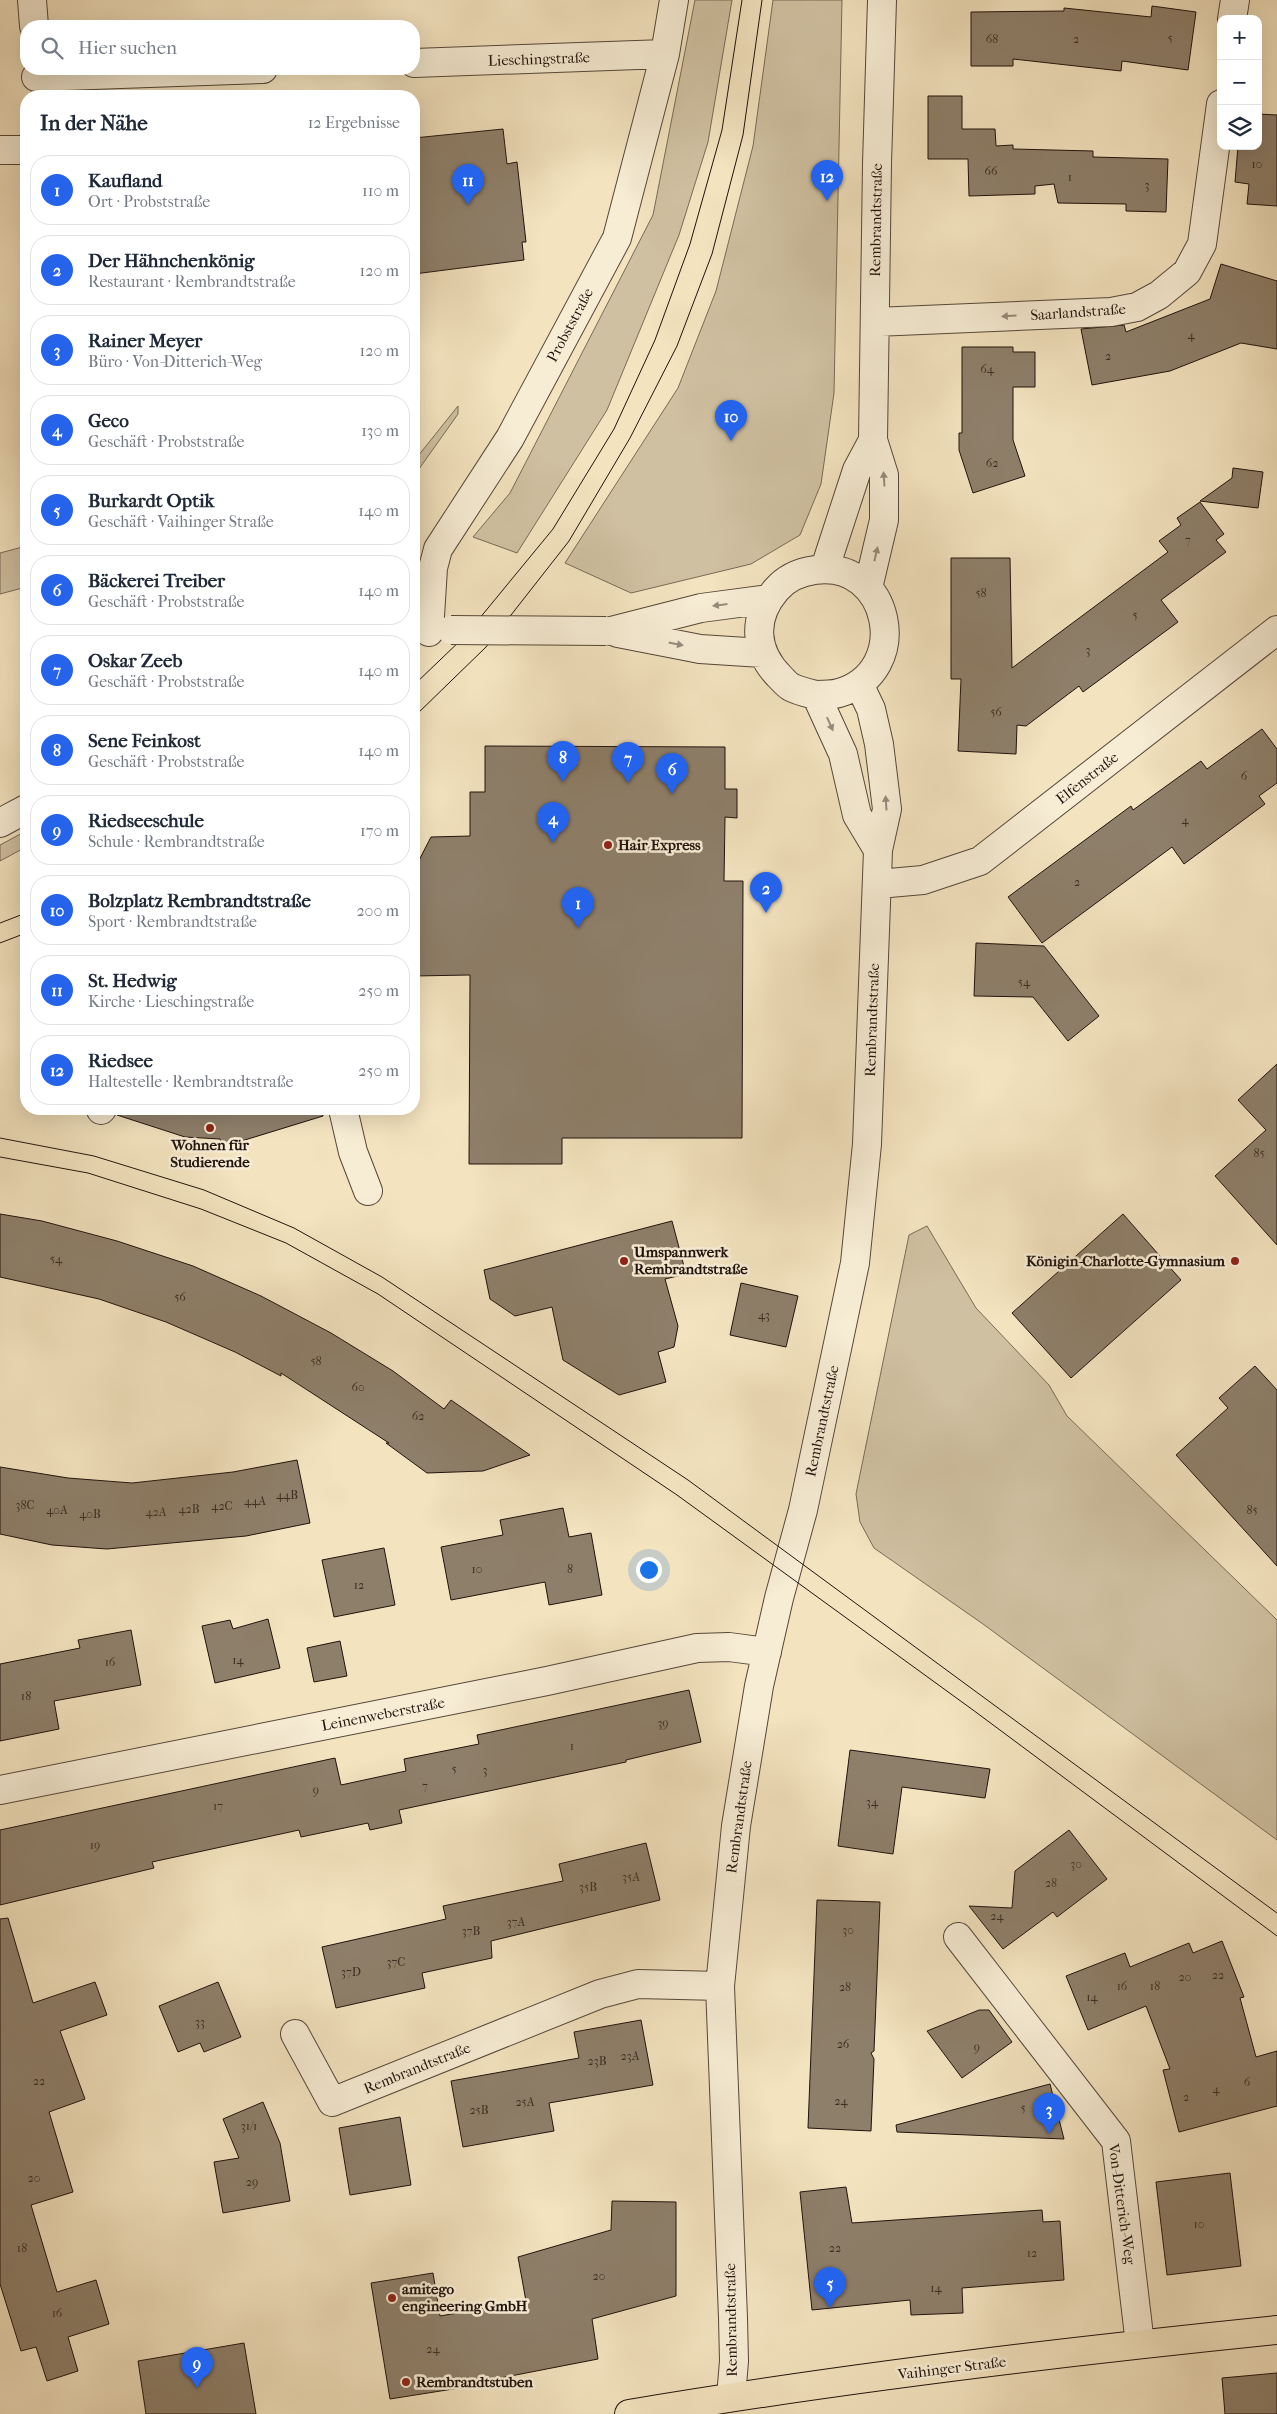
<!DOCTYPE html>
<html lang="de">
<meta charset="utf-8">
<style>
:root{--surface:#fff;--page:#f2f2f3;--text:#1f2937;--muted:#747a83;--line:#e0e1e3;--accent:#2563eb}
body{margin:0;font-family:"IM FELL French Canon",serif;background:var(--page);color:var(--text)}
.controls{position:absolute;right:15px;top:15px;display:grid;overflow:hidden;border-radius:10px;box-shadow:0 5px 20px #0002}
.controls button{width:45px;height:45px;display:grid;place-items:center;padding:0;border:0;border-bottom:1px solid var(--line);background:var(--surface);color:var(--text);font:25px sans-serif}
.you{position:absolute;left:648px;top:1569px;width:18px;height:18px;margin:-12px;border:4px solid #fff;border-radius:50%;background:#1a73e8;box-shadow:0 0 0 8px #1a73e833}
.badge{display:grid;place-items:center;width:32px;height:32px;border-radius:50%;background:var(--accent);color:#fff;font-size:16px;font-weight:700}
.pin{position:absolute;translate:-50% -41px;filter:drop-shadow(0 1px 2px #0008)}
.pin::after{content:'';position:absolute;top:26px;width:18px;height:15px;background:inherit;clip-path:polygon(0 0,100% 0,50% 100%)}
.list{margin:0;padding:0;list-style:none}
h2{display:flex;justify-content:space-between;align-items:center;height:65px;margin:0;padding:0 20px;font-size:21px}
h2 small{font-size:16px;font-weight:400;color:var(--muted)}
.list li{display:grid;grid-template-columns:32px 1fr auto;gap:15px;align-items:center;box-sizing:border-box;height:70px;margin:0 10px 10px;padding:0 10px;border:1px solid var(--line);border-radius:20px}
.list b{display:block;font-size:19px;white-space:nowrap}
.list p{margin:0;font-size:16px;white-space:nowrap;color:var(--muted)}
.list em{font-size:16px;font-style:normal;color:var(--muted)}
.icon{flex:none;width:28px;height:28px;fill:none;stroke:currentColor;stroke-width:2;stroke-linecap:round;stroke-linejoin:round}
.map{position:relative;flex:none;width:1277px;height:2414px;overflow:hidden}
.search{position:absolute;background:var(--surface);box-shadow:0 5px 20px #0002;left:20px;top:20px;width:400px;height:55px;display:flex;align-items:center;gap:12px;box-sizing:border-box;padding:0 18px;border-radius:20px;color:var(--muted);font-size:19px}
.panel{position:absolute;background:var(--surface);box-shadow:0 5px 20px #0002;left:20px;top:90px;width:400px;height:1025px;border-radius:20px}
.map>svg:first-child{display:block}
.green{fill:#cfc0a1;stroke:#786a57}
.building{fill:#8e7f6a;stroke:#20130d}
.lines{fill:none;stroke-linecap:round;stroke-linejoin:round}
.minor-casing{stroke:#55473a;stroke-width:30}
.major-casing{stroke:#20130d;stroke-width:30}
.minor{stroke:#f7edd5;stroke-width:28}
.major{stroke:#f3e3bf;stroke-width:28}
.tram{stroke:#20130d;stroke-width:1}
.minor-bridge-casing{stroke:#55473a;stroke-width:30;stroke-linecap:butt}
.minor-bridge{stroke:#f7edd5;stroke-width:28}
.oneway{fill:#968b7b}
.poi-dot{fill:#8f2418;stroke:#f7edd5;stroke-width:2}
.labels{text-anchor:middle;stroke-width:5;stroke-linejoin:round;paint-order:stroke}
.number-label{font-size:12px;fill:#3c2e24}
.street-label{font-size:15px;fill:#20130d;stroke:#f7edd5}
.poi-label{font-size:15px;font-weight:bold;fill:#20130d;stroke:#f7edd5;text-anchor:start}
</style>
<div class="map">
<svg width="1277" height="2414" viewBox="0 0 1277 2414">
<rect width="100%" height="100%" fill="#f3e3bf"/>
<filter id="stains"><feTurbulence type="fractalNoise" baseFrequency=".004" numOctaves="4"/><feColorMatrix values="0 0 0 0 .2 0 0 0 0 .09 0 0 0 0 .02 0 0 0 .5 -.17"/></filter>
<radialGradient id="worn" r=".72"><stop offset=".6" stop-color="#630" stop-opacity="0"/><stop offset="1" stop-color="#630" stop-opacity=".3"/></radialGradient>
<path class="green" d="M 695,0 L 732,0 L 708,142 L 679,235 L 607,410 L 517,553 L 473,537 L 510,493 L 653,215 Z
M 773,0 L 842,0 L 834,393 L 821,484 L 800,535 L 751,564 L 631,593 L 565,563 L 678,388 L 716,291 L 753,146 Z
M 458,406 L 458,414 L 414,476 L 414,461 Z
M 26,546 L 26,587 L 0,594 L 0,553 Z
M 26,831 L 26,847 L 0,861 L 0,845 Z
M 927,1226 L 976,1308 L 1049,1385 L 1067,1416 L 1277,1620 L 1277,1840 L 983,1624 L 874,1548 L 860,1522 L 856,1494 L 909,1235 Z"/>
<path class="building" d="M 1152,6 L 1196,12 L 1188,70 L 1122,61 L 1121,71 L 1013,59 L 1013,66 L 971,66 L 971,12 L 1064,11 L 1064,8 L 1151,17 Z
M 928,96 L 962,96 L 962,129 L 995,129 L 996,146 L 1013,145 L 1013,149 L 1093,151 L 1093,157 L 1168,159 L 1166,212 L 1126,211 L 1126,204 L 1058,203 L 1054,184 L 1035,186 L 1035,194 L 969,196 L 968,159 L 928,159 Z
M 1258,114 L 1277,115 L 1277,206 L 1247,204 L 1249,184 L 1235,182 L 1238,146 L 1258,146 Z
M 503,129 L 507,164 L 517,162 L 526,242 L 522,242 L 524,260 L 414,274 L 414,138 Z
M 1221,264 L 1277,281 L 1277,349 L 1241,343 L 1170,371 L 1092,385 L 1081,329 L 1124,325 L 1126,332 L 1210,299 Z
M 962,347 L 1013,347 L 1013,352 L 1035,352 L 1035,387 L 1013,387 L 1013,440 L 1025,476 L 973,493 L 959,450 L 959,433 L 962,433 Z
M 1233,468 L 1263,472 L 1258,508 L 1200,501 L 1232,478 Z
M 1200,502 L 1224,534 L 1216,540 L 1226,552 L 1161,600 L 1178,622 L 1083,692 L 1079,686 L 1026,726 L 1017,725 L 1016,754 L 958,751 L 961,679 L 951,679 L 951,558 L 1010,558 L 1012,668 L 1168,552 L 1159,541 L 1181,525 L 1177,518 Z
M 1262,729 L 1277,749 L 1277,783 L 1259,796 L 1265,804 L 1184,864 L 1172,847 L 1042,943 L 1008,897 L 1131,806 L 1133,810 L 1201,761 L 1207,769 Z
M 485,746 L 725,747 L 725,789 L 737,789 L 737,818 L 725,817 L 724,881 L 743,881 L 742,1138 L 562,1138 L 562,1164 L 469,1164 L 470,975 L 414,976 L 414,870 L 431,837 L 470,836 L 470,792 L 485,792 Z
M 976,943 L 1044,946 L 1099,1016 L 1068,1041 L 1033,997 L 974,996 Z
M 1277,1064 L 1277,1245 L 1215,1176 L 1266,1130 L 1238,1100 Z
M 118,1109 L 322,1109 L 323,1116 L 222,1147 L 220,1139 L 185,1137 L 117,1115 Z
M 0,1214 L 42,1221 L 117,1241 L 193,1266 L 261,1296 L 331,1333 L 393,1371 L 444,1409 L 451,1400 L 530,1455 L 483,1471 L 427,1473 L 386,1443 L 389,1443 L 281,1373 L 281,1376 L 235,1352 L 166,1322 L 99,1299 L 0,1277 Z
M 1123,1214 L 1181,1280 L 1071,1378 L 1012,1313 Z
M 672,1221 L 686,1274 L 665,1279 L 678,1326 L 674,1347 L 658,1352 L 666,1382 L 619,1395 L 563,1360 L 552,1307 L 515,1316 L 490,1299 L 484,1270 Z
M 741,1283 L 798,1296 L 786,1347 L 730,1335 Z
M 1255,1366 L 1277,1390 L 1277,1566 L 1176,1455 L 1228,1408 L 1219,1398 Z
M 297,1460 L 310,1523 L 246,1536 L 107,1549 L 52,1545 L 0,1534 L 0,1467 L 68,1478 L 132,1483 L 233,1472 Z
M 563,1508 L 569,1537 L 591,1533 L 602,1595 L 549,1605 L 545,1582 L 451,1600 L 441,1547 L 503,1535 L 500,1520 Z
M 384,1548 L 395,1605 L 334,1617 L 322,1560 Z
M 268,1619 L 280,1668 L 215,1683 L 202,1626 L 230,1620 L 233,1629 Z
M 131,1630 L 141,1685 L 54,1701 L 59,1729 L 0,1741 L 0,1664 L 80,1648 L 78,1640 Z
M 340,1641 L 347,1676 L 314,1682 L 307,1648 Z
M 689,1690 L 701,1742 L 626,1760 L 626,1762 L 399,1810 L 402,1823 L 370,1830 L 368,1823 L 301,1837 L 299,1830 L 267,1837 L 152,1862 L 154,1868 L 0,1905 L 0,1830 L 335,1758 L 341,1785 L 406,1771 L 404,1759 L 479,1744 L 477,1735 Z
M 850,1750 L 990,1769 L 985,1798 L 902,1787 L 893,1854 L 838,1846 Z
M 1069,1830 L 1107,1879 L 1057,1917 L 1053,1912 L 1003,1949 L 969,1906 L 1012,1908 L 1015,1871 Z
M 646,1843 L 660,1900 L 491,1941 L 492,1958 L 422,1973 L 425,1988 L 336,2008 L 322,1947 L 446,1919 L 443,1906 L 563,1881 L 559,1864 Z
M 817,1900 L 880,1902 L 874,2051 L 871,2053 L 874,2059 L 871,2131 L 808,2128 Z
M 8,1918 L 33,2003 L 95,1982 L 107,2015 L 60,2031 L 85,2099 L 49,2112 L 73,2192 L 31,2205 L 57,2292 L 96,2280 L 109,2324 L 68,2337 L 78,2371 L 47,2381 L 36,2347 L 21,2351 L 0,2284 L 0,1919 Z
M 1222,1941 L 1244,1997 L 1240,1998 L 1256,2057 L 1277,2051 L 1277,2106 L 1179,2132 L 1163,2070 L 1170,2069 L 1146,2006 L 1088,2030 L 1066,1976 L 1125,1953 L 1130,1967 L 1189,1943 L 1193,1953 Z
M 218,1982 L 241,2037 L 204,2052 L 200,2043 L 178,2052 L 159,2006 Z
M 979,2010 L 989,2010 L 1012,2042 L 962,2078 L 927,2031 Z
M 641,2020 L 653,2085 L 549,2103 L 554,2131 L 463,2147 L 451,2081 L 579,2058 L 574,2032 Z
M 1050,2084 L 1064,2139 L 897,2132 L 896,2125 Z
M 263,2102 L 280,2143 L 290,2201 L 223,2213 L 214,2162 L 239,2158 L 223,2119 Z
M 400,2117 L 411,2185 L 350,2195 L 339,2128 Z
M 1230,2173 L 1241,2266 L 1167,2275 L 1156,2182 Z
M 846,2187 L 852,2223 L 1042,2210 L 1043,2222 L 1060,2221 L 1064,2280 L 962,2288 L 963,2313 L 911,2315 L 910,2300 L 812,2310 L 800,2192 Z
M 612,2201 L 676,2202 L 676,2296 L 592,2319 L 598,2359 L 490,2380 L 491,2383 L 390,2399 L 371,2283 L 433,2273 L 440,2316 L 526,2301 L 518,2257 L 611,2230 Z
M 244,2343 L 256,2414 L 146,2414 L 138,2361 Z
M 1277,2373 L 1277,2414 L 1225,2414 L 1222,2378 Z"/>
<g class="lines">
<g class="minor-casing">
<path id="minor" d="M 32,0 L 34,26
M 1232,19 L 1235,0
M 414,63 L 665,54
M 36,77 L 263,69
M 0,150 L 26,150
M 875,322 L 1111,312 L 1137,307 L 1159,295 L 1187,272 L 1202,244 L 1221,104
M 825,568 L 857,470 L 873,440
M 868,588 L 884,520 L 884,475 L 873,440 L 877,164 L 882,0
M 611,631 L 701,608 L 768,599
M 429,632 L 433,568 L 438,549 L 510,438 L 617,238 L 665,54 L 674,0
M 618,633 L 700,649 L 762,653
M 816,695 C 823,695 832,695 839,693 C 914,671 890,559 815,570 C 800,572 787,577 776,590 C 752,618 754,651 780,677 C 783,680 787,685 791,687 C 798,691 808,693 816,695 L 843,754 L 857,815 L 878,850
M 0,823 L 26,809
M 878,884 L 923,880 L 980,861 L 1277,630
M 343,1109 L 353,1152 L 368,1191
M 101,1110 L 102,1109
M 0,1790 L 547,1681 L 697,1648 L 729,1647 L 767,1652
M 958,1937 L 1116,2141 L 1140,2344
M 295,2034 L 332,2102 L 600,1994 L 638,1984 L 720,1986
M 731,2397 L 734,2361 L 733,2318 L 720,1986 L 736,1826 L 759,1686 L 779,1598 L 803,1510 L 855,1263 L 867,1144 L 878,850 L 887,809 L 879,744 L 871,709 L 859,684"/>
</g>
<g class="major-casing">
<path id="major" d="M 629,2414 C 843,2378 1060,2352 1277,2330"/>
</g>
<use href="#minor" class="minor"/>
<use href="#major" class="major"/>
<path class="tram" d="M 414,685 L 465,636 L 553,529 L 614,429 L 655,340 L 690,244 L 722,130 L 742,0
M 414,717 L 486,647 L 569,541 L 630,438 L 677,346 L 712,254 L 743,135 L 762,0
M 0,923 L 26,913
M 0,943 L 26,933
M 0,1138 L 94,1156 L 204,1190 L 294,1228 L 382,1277 L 688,1480 L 1277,1913
M 0,1157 L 88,1173 L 201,1209 L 286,1243 L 378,1294 L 677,1495 L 973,1710 L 1277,1936"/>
<g class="minor-bridge-casing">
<path id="minor-bridge" d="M 451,630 L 606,631"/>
</g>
<use href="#minor-bridge" class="minor-bridge"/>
</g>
<defs><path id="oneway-solid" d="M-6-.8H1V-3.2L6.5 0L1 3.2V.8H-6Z" transform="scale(1.25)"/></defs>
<g class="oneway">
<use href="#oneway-solid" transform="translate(1009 316) rotate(177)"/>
<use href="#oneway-solid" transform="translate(884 479) rotate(-94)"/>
<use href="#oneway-solid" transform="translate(876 554) rotate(-77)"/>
<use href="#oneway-solid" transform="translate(720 605) rotate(173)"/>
<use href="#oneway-solid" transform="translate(676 644) rotate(11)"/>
<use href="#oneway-solid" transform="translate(830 724) rotate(66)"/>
<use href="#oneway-solid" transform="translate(886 803) rotate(-94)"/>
</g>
<g class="poi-dot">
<circle cx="608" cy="845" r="5"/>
<circle cx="210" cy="1128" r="5"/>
<circle cx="624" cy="1261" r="5"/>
<circle cx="1235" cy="1261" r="5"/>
<circle cx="392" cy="2298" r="5"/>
<circle cx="406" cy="2382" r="5"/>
</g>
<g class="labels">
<g class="number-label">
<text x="1170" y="42">5</text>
<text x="992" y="43">68</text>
<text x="1076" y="43">2</text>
<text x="1257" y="168">10</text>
<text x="991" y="175">66</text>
<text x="1070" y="181">1</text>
<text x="1147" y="189">3</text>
<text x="1191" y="339">4</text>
<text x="1108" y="360">2</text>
<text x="987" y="373">64</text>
<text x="992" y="467">62</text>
<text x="1188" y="544">7</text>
<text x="981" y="597">58</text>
<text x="1135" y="619">5</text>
<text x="1088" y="654">3</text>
<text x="996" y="716">56</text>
<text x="1244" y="780">6</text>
<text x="1185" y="824">4</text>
<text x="1077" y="886">2</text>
<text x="1024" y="986">54</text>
<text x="1259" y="1157">85</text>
<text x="56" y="1263">54</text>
<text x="180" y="1301">56</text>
<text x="764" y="1319">43</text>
<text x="316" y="1365">58</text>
<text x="358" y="1391">60</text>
<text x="418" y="1420">62</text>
<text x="287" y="1499">44B</text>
<text x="255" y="1505">44A</text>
<text x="25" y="1509">38C</text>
<text x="222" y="1510">42C</text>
<text x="189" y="1513">42B</text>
<text x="57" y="1514">40A</text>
<text x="1252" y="1514">85</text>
<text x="156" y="1516">42A</text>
<text x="90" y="1518">40B</text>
<text x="477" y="1573">10</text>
<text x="570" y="1573">8</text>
<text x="359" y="1589">12</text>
<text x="238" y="1664">14</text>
<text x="110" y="1666">16</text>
<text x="26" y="1700">18</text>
<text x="663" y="1727">39</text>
<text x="572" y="1750">1</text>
<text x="454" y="1773">5</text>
<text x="485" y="1774">3</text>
<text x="425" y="1790">7</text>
<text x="316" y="1794">9</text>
<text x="872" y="1806">34</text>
<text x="218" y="1810">17</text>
<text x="95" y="1849">19</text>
<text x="1076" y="1868">30</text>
<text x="631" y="1881">35A</text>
<text x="1051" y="1887">28</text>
<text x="588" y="1891">35B</text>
<text x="997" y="1920">24</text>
<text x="516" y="1926">37A</text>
<text x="848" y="1934">30</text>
<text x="471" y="1935">37B</text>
<text x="396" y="1966">37C</text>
<text x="351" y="1976">37D</text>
<text x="1218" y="1979">22</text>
<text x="1185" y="1981">20</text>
<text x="1122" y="1990">16</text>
<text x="1155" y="1990">18</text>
<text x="845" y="1991">28</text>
<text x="1092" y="2001">14</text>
<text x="200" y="2026">33</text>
<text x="843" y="2048">26</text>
<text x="977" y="2051">9</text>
<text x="630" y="2060">23A</text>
<text x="597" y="2065">23B</text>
<text x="39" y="2085">22</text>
<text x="1247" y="2086">6</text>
<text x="1216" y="2093">4</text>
<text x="1186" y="2101">2</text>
<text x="841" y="2105">24</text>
<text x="525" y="2106">25A</text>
<text x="1023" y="2112">5</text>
<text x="479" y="2114">25B</text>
<text x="249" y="2130">31/1</text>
<text x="34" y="2182">20</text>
<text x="252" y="2186">29</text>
<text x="1199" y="2228">10</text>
<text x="22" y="2252">18</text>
<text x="835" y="2252">22</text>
<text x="1032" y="2257">12</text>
<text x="599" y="2280">20</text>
<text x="936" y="2292">14</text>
<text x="57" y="2317">16</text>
<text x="433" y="2353">24</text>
</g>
<g class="street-label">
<text transform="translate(539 59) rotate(-2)" y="5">Lieschingstraße</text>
<text transform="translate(876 220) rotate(-89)" y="5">Rembrandtstraße</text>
<text transform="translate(1078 312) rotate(-4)" y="5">Saarlandstraße</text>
<text transform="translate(570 325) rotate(-62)" y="5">Probststraße</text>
<text transform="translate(1087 778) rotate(-38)" y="5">Elfenstraße</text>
<text transform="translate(872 1020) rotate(-88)" y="5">Rembrandtstraße</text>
<text transform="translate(822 1421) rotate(-78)" y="5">Rembrandtstraße</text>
<text transform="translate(383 1714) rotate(-11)" y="5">Leinenweberstraße</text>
<text transform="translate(739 1817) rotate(-82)" y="5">Rembrandtstraße</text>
<text transform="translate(417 2068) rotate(-22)" y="5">Rembrandtstraße</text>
<text transform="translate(1122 2204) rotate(82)" y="5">Von-Ditterich-Weg</text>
<text transform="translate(731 2320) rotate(-91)" y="5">Rembrandtstraße</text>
<text transform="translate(952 2368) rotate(-7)" y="5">Vaihinger Straße</text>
</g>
<g class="poi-label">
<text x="618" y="850">Hair Express</text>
<text x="210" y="1150" text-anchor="middle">Wohnen für<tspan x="210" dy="17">Studierende</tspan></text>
<text x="634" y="1257">Umspannwerk<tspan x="634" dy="17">Rembrandtstraße</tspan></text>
<text x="1225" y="1266" text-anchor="end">Königin-Charlotte-Gymnasium</text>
<text x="402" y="2294">amitego<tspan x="402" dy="17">engineering GmbH</tspan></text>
<text x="416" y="2387">Rembrandtstuben</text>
</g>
</g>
<rect width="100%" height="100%" filter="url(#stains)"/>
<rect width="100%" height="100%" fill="url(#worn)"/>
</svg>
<div class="controls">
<button>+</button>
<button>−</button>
<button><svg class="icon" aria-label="layers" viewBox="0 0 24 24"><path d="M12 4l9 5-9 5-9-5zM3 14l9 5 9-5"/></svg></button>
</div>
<div class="you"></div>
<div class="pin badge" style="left:578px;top:928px">1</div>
<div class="pin badge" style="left:766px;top:913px">2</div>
<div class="pin badge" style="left:1049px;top:2134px">3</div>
<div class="pin badge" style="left:553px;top:843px">4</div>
<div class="pin badge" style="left:830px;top:2308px">5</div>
<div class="pin badge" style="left:672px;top:794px">6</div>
<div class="pin badge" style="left:628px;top:783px">7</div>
<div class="pin badge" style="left:563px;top:782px">8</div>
<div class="pin badge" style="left:197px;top:2388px">9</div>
<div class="pin badge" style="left:731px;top:441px">10</div>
<div class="pin badge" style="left:468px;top:205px">11</div>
<div class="pin badge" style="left:827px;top:201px">12</div>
<div class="search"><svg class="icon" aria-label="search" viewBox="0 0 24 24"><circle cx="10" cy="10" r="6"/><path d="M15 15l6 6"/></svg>Hier suchen</div>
<section class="panel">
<h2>In der Nähe<small>12 Ergebnisse</small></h2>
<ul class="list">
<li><span class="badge">1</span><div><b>Kaufland</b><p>Ort · Probststraße</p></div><em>110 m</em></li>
<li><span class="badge">2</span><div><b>Der Hähnchenkönig</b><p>Restaurant · Rembrandtstraße</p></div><em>120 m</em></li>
<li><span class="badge">3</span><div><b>Rainer Meyer</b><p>Büro · Von-Ditterich-Weg</p></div><em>120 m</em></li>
<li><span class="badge">4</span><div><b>Geco</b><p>Geschäft · Probststraße</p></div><em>130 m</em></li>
<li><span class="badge">5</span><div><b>Burkardt Optik</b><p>Geschäft · Vaihinger Straße</p></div><em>140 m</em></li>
<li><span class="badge">6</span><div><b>Bäckerei Treiber</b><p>Geschäft · Probststraße</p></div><em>140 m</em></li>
<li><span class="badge">7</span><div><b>Oskar Zeeb</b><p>Geschäft · Probststraße</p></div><em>140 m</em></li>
<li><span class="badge">8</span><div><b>Sene Feinkost</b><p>Geschäft · Probststraße</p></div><em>140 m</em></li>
<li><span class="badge">9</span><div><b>Riedseeschule</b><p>Schule · Rembrandtstraße</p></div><em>170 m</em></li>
<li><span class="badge">10</span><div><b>Bolzplatz Rembrandtstraße</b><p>Sport · Rembrandtstraße</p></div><em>200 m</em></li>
<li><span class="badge">11</span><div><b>St. Hedwig</b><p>Kirche · Lieschingstraße</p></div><em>250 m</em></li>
<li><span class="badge">12</span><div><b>Riedsee</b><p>Haltestelle · Rembrandtstraße</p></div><em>250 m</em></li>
</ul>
</section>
</div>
